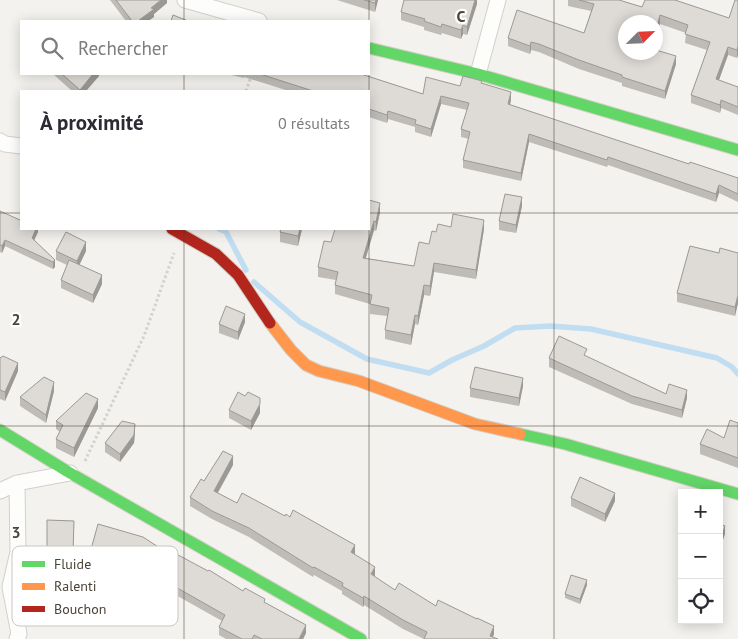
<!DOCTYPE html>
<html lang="fr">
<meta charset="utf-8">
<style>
:root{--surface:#fff;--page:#f7f7f7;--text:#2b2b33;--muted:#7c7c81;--line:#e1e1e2}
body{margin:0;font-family:"PT Sans",sans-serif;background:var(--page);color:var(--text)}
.controls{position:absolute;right:15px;bottom:15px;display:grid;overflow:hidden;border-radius:0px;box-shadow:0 2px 12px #0003}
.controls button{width:45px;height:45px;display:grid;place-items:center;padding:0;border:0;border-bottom:1px solid var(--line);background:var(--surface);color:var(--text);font:25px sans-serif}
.compass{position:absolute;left:618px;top:15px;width:45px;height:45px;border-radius:50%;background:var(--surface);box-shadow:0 2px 12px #0003;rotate:66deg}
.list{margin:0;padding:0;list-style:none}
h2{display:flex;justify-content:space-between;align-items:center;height:65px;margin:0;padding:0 20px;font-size:21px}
h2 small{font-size:16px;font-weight:400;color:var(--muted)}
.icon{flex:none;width:28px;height:28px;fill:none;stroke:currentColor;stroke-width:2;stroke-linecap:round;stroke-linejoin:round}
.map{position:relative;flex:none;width:738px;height:639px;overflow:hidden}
.search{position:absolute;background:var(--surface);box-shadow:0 2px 12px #0003;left:20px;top:20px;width:350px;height:55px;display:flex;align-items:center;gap:12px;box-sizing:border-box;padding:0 18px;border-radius:0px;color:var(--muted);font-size:19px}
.panel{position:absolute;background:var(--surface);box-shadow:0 2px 12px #0003;left:20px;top:90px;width:350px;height:140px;border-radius:0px}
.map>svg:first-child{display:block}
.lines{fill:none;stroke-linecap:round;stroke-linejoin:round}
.stream{stroke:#c0ddf1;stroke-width:5.5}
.street-casing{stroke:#d2d0cb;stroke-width:17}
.fast-casing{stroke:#d3cfc5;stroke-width:13}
.slow-casing{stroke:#d3cfc5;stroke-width:13}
.jam-casing{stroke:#d3cfc5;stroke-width:13}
.path{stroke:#d3d2cc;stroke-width:3;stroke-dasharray:2.5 2.5;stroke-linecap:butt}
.street{stroke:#fdfdfc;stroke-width:15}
.fast{stroke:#63d668;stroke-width:11}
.slow{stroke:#ff974d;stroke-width:11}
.jam{stroke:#b3261e;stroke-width:11}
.wall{fill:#bfbcb8}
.shaded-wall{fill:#9b9996}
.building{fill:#dedbd6;stroke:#9b9996}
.grid{fill:none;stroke:#4b4439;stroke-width:1;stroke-opacity:0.55}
.key{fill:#fff;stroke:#c9c7c4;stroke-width:1}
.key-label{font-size:14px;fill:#4b4439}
.grid-label{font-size:16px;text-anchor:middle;font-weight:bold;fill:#4b4439;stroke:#fff;stroke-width:4.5;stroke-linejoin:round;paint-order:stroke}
</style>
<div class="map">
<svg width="738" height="639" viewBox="0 0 738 639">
<rect width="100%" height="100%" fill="#f4f2ee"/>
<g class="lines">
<path class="stream" d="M 219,229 L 226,232 L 246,270
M 254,282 L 300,322 L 367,359 L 429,373 L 452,360 L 484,346 L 515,328 L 550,326 L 591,329 L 717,358 L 732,367 L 738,374"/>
<g class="street-casing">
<path id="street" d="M 185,0 L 259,21
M 478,74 L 498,0
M 0,141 L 5,144 L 21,146
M 0,491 L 17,483 L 70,473
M 17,639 L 19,634 L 10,587 L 18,552 L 17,483"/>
</g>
<g class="fast-casing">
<path id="fast" d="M 369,48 L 478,74 L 738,150
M 0,430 L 70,473 L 361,639
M 520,434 L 565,444 L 738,494"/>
</g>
<g class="slow-casing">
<path id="slow" d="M 270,323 L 291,350 L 306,365 L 319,371 L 359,381 L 475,424 L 520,434"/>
</g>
<g class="jam-casing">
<path id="jam" d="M 172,229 L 216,254 L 238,275 L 270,323"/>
</g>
<path class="path" d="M 246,91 L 252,74
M 85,461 L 144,336 L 174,253"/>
<use href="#street" class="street"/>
<use href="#fast" class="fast"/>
<use href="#slow" class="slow"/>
<use href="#jam" class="jam"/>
</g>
<path class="wall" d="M 110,0 L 167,0 L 167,3 L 154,14 L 154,17 L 148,21 L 126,21 Z
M 337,0 L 378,0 L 375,12 Z
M 477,0 L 477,4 L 467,35 L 463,34 L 461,39 L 442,33 L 441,35 L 424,30 L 424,27 L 401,20 L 401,12 Z
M 568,0 L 619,0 L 642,7 L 729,18 L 738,0 L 738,55 L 737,58 L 728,55 L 719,80 L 738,87 L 738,115 L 721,108 L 720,113 L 691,103 L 691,95 L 707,50 L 685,43 L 686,33 L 660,24 L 626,52 L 676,64 L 665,99 L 622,86 L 622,83 L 579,69 L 539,52 L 531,50 L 530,54 L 508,46 L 508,38 L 584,33 L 591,11 L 568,6 Z
M 53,74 L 99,74 L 99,76 L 86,91 L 72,91 Z
M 227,74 L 361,74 L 423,94 L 460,86 L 482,83 L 511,100 L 510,105 L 689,164 L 738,178 L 738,202 L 719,193 L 716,202 L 608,165 L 607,167 L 529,142 L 521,181 L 463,168 L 463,160 L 469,139 L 461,137 L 461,129 L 467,110 L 441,104 L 431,137 L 415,132 L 415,127 L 388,119 L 387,123 L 369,117 L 369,91 L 289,91 L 244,77 L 244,78 Z
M 522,206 L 516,233 L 499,230 L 499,221 Z
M 0,211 L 38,229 L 38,232 L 34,240 L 55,260 L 55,267 L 53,269 L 5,246 L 2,253 L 0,252 Z
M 380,212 L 376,231 L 374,230 L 366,258 L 414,266 L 429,244 L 436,232 L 451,227 L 484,229 L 476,279 L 434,272 L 430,296 L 424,295 L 418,325 L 415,324 L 411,345 L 385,339 L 385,330 L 387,316 L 370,314 L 370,304 L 335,294 L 335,285 L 336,280 L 318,277 L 318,267 L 331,242 Z
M 302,229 L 298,246 L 280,242 L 280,232 Z
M 56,251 L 86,251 L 79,265 L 102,284 L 93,303 L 61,288 L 61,280 L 67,265 L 56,260 Z
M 719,253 L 738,253 L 738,303 L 735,316 L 677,302 L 677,293 Z
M 245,322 L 238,340 L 219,333 L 219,324 Z
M 587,357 L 666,394 L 687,398 L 682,418 L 632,404 L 549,367 L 549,358 Z
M 0,358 L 18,371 L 5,401 L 0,399 Z
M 523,386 L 519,406 L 470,397 L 470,388 Z
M 54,391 L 46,423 L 20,406 L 20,397 Z
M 245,396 L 260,413 L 251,430 L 229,418 L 229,410 Z
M 98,408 L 74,457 L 56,448 L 56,439 L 60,432 L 56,429 L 56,421 Z
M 738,423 L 738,468 L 700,454 L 700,444 L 724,438 Z
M 135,432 L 134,443 L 120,462 L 105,452 L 105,443 Z
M 233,465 L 218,493 L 237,503 L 285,516 L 355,553 L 354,555 L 375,576 L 374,577 L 395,590 L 436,606 L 494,634 L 493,637 L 424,639 L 403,629 L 364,605 L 363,607 L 342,594 L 342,591 L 314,575 L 313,577 L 249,537 L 212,519 L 190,506 L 190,497 L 204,481 Z
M 571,498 L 615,501 L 605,522 L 571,506 Z
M 47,520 L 74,521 L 73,561 L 47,560 Z
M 98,524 L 166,552 L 265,603 L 306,633 L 303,639 L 226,639 L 219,635 L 219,627 L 222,621 L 142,576 L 120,562 L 116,576 L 88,568 L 88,560 Z
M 587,585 L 580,604 L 565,598 L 565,594 Z"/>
<path class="shaded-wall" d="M 161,0 L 167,0 L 167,3 L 154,14 L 154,17 L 148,21 L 138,21 L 151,8 Z
M 376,0 L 378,0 L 375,12 L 375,3 Z
M 475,0 L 477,0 L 477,4 L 467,35 L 467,27 Z
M 660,15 L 660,24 L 656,38 L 656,29 Z
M 463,25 L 463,34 L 461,39 L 461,30 Z
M 531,42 L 531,50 L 530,54 L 530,46 Z
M 738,46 L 738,55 L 737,58 L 737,50 Z
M 728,47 L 728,55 L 716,88 L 716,79 Z
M 676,56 L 676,64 L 665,99 L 665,91 Z
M 93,74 L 99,74 L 99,76 L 86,91 L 80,91 L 80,90 Z
M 511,92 L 511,100 L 508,112 L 508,104 Z
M 441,96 L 441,104 L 431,137 L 431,129 Z
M 721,100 L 721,108 L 720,113 L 720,105 Z
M 388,111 L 388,119 L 387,123 L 387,115 Z
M 529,134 L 529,142 L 521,181 L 521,173 Z
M 719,185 L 719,193 L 716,202 L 716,194 Z
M 522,197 L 522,206 L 516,233 L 516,225 Z
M 380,203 L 380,212 L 376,231 L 376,222 Z
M 484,220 L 484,229 L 476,279 L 476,270 Z
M 374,221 L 374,230 L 363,267 L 363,258 Z
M 36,229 L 38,229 L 38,232 L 32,245 L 32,238 Z
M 300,229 L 302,229 L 298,246 L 298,236 Z
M 5,240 L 5,246 L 2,253 L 2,246 Z
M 86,242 L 86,251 L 77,270 L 77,261 Z
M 55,260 L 55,267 L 53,269 L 53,262 Z
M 434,263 L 434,272 L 430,296 L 430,286 Z
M 102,275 L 102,284 L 93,303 L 93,295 Z
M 424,285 L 424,295 L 418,325 L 418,316 Z
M 738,295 L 738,303 L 735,316 L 735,307 Z
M 245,314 L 245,322 L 238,340 L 238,332 Z
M 415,315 L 415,324 L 411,345 L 411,335 Z
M 18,363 L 18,371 L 5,401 L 5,392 Z
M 523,378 L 523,386 L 519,406 L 519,398 Z
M 54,382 L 54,391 L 46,423 L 46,415 Z
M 687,390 L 687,398 L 682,418 L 682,410 Z
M 98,399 L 98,408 L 74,457 L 74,448 Z
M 260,404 L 260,413 L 251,430 L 251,421 Z
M 135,424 L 135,432 L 134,443 L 120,462 L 120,454 Z
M 233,456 L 233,465 L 214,499 L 214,491 Z
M 615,493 L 615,501 L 605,522 L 605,514 Z
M 725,526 L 725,534 L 719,552 L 719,543 Z
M 355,545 L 355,553 L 351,561 L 351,552 Z
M 120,553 L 120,562 L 116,576 L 116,567 Z
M 375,567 L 375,576 L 371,583 L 371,574 Z
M 587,580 L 587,585 L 580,604 L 580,599 Z
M 364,596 L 364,605 L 363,607 L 363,598 Z
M 306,625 L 306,633 L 303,639 L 299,639 Z
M 494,626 L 494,634 L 492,639 L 490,636 Z"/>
<path class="building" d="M 116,0 L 161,0 L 151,8 L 154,9 L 138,21 L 132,21 Z
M 364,0 L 376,0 L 375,3 Z
M 404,0 L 475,0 L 467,27 L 463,25 L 461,30 L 442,24 L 441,27 L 424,21 L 425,19 L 401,12 Z
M 579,0 L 619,0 L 642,7 L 645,0 L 675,0 L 729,18 L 735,0 L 738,0 L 738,46 L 737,50 L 728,47 L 716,79 L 738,87 L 738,107 L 721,100 L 720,105 L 691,95 L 710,42 L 685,34 L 688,25 L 660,15 L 656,29 L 656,22 L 626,22 L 626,52 L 656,52 L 656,50 L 676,56 L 665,91 L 622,77 L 622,75 L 579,60 L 539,44 L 531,42 L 530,46 L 508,38 L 517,10 L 584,33 L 594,4 Z
M 173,15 L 188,21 L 171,21 Z
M 62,74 L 93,74 L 80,90 Z
M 260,74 L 361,74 L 423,94 L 426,77 L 460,86 L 463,76 L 475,79 L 482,81 L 481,83 L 511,92 L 508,104 L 689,164 L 690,162 L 738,178 L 738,194 L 719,185 L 716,194 L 608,157 L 607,160 L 529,134 L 521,173 L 463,160 L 470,132 L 461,129 L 469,103 L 441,96 L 431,129 L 415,124 L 416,120 L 388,111 L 387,115 L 369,109 L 369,91 L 313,91 Z
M 505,194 L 522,197 L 516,225 L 499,221 Z
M 369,200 L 380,203 L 376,222 L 374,221 L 363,258 L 414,266 L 419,242 L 429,244 L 432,231 L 436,232 L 438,224 L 451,227 L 453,214 L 484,220 L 476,270 L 434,263 L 430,286 L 424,285 L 418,316 L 415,315 L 411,335 L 385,330 L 389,308 L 370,304 L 372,295 L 335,285 L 338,272 L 318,267 L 324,241 L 331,242 L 335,229 L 369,229 Z
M 0,211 L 20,220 L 21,217 L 21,229 L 36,229 L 32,238 L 55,260 L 53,262 L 5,240 L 2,246 L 0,245 Z
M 281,229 L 300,229 L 298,236 L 280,232 Z
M 66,232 L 86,242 L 77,261 L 56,251 Z
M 690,246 L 719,253 L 720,248 L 738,253 L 738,295 L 735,307 L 677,293 Z
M 69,260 L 102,275 L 93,295 L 61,280 Z
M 226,306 L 245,314 L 238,332 L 219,324 Z
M 559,336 L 587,349 L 584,355 L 666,394 L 669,384 L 687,390 L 682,410 L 632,396 L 549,358 Z
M 3,356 L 18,363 L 5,392 L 0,390 L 0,358 Z
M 475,367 L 523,378 L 519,398 L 470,388 Z
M 44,377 L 54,382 L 46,415 L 20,397 Z
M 238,392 L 245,396 L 248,392 L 260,398 L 260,404 L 251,421 L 229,410 Z
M 86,393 L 98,399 L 74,448 L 56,439 L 63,425 L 56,421 Z
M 730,420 L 738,423 L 738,458 L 700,444 L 707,429 L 724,438 Z
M 122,421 L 135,424 L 134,435 L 120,454 L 105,443 Z
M 223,451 L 233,456 L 214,491 L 237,503 L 242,493 L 285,516 L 286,514 L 290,517 L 293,510 L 355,545 L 351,552 L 375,567 L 371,574 L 395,590 L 399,583 L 436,606 L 438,600 L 477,619 L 477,618 L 494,626 L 490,636 L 498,639 L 424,639 L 427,632 L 403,620 L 364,596 L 363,598 L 342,586 L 343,583 L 314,567 L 313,568 L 249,528 L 212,511 L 190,497 L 201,479 L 204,481 Z
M 580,477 L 615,493 L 605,514 L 571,498 Z
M 47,520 L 74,521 L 73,552 L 47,551 Z
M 98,524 L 143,537 L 166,552 L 167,549 L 208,571 L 209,570 L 243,591 L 245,588 L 265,599 L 264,602 L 306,625 L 299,639 L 262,639 L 254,635 L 252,639 L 242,639 L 219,627 L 225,615 L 142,568 L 120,553 L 116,567 L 88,560 Z
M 719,524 L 725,526 L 719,543 Z
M 571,575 L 587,580 L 580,599 L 565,594 Z"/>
<path class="grid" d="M 184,0 L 184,21M 369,0 L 369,639M 554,0 L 554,639M 184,74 L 184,91M 0,213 L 21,213M 369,213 L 738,213M 184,229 L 184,639M 0,426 L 738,426"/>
<rect x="12" y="546" width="166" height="80" rx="8" class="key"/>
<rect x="22" y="561" width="23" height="6" fill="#63d668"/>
<rect x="22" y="583" width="23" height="7" fill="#ff974d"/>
<rect x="22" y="606" width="23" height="6" fill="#b3261e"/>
<g class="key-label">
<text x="54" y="569">Fluide</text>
<text x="54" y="591">Ralenti</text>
<text x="54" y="614">Bouchon</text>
</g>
<g class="grid-label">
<text x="461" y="22">C</text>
<text x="16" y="325">2</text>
<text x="16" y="538">3</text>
</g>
</svg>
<div class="controls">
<button>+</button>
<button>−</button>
<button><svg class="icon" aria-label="locate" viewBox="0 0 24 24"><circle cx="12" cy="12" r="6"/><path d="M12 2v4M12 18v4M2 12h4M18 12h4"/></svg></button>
</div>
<svg class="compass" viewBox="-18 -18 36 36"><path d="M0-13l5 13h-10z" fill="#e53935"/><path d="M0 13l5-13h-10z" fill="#7c7c81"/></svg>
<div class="search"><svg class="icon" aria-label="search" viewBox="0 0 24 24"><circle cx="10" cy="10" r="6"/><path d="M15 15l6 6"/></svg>Rechercher</div>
<section class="panel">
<h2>À proximité<small>0 résultats</small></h2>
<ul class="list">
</ul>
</section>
</div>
